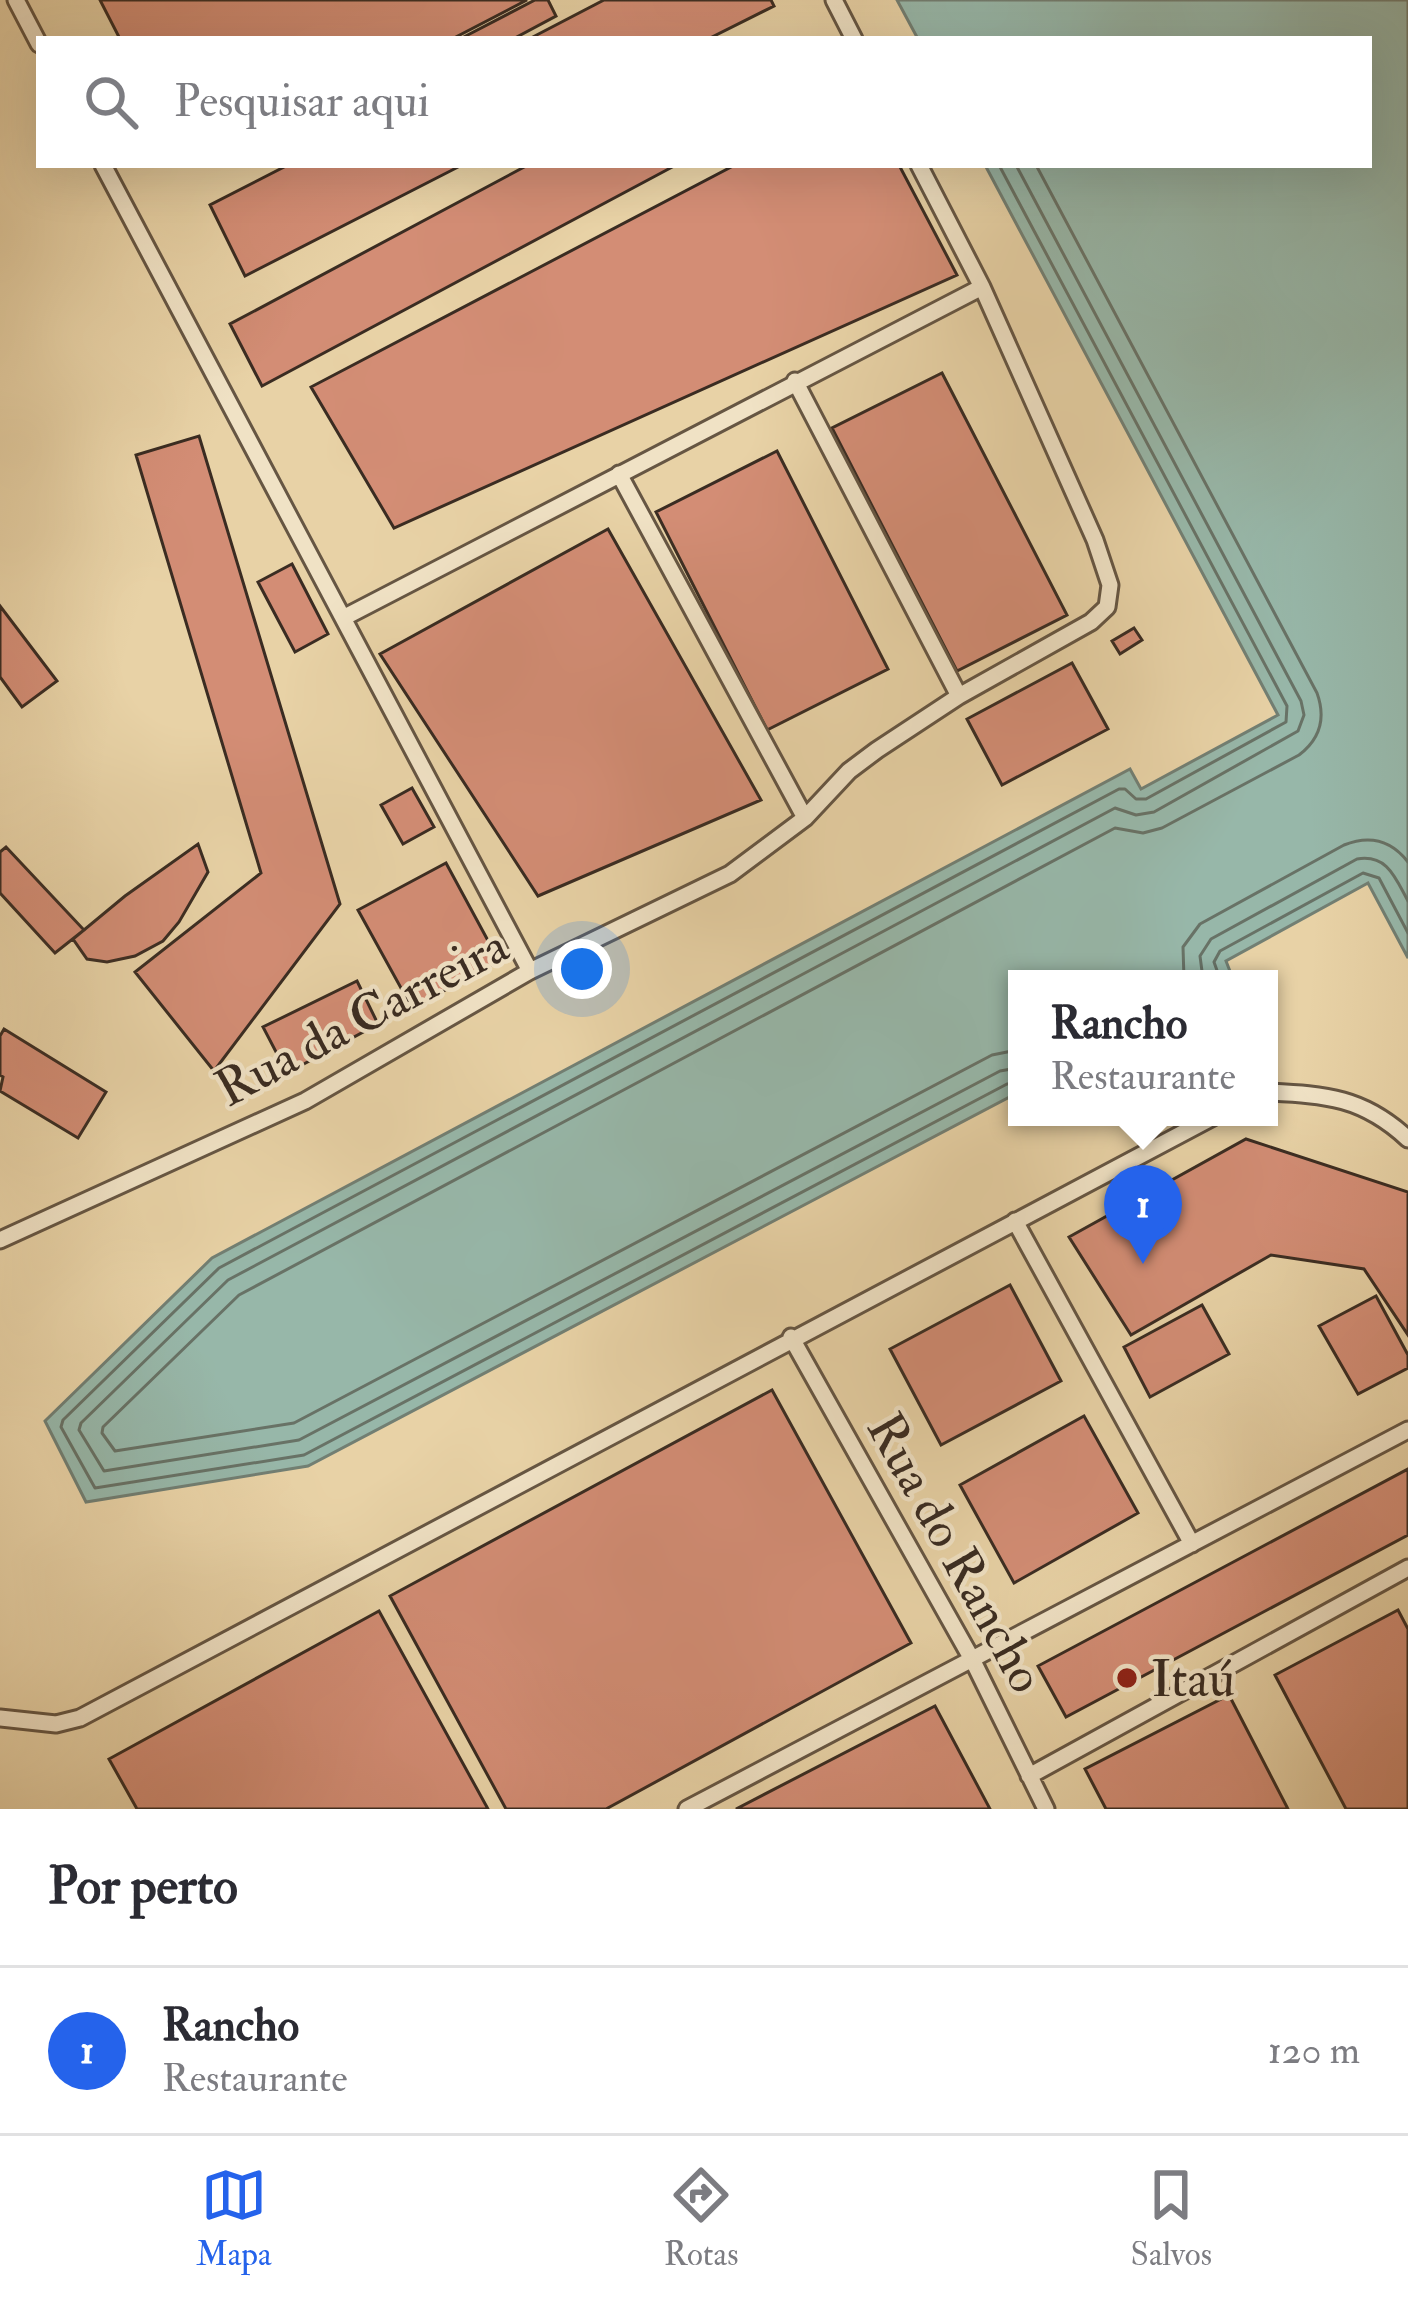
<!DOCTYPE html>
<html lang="pt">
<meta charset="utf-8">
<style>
:root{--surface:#fff;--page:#f7f7f7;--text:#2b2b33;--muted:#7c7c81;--line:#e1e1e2;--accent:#2563eb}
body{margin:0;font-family:"IM FELL Double Pica",serif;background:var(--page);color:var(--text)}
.you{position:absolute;left:582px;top:969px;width:42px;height:42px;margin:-30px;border:9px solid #fff;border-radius:50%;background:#1a73e8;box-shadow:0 0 0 18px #1a73e833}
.badge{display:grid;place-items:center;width:78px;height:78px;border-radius:50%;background:var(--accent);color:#fff;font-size:39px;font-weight:700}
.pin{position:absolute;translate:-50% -99px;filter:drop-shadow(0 3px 6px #0008)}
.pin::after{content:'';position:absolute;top:63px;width:42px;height:36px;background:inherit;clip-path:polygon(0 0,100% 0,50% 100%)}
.popup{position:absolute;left:1008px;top:970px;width:270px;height:156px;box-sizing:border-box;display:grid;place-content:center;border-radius:0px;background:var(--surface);filter:drop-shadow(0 3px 9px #0005);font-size:39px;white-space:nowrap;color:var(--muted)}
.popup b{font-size:45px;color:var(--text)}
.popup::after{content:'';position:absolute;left:50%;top:100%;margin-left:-24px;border:24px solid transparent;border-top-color:var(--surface)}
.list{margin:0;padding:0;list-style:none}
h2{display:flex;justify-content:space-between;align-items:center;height:156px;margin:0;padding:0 48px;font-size:51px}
h2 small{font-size:39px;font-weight:400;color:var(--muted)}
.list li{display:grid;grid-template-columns:78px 1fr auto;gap:36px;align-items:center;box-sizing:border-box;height:168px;padding:0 48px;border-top:3px solid var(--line)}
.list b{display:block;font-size:45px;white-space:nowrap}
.list p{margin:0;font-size:39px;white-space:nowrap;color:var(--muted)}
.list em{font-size:39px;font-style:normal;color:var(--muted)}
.icon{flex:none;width:66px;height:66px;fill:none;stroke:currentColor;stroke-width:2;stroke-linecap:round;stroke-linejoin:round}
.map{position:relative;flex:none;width:1408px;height:1809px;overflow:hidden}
.search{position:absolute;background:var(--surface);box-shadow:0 12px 48px #0002;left:36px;right:36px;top:36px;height:132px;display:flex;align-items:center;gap:30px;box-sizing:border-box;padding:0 42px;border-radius:0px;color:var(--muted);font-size:45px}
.sheet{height:324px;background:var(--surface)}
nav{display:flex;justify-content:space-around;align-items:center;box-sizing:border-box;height:168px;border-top:3px solid var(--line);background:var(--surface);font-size:33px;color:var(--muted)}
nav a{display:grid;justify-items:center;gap:6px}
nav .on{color:var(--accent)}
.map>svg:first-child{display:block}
.water{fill:#97b7a9;stroke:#727f73;stroke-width:3}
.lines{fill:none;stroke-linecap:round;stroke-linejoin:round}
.shore{stroke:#687266;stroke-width:3}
.building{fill:#d38d75;stroke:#3a2c22;stroke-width:3}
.lane-casing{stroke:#665643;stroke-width:21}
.lane{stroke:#f0e2c5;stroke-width:15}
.poi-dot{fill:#8f2418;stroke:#f0e2c5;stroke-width:4.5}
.labels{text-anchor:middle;stroke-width:9;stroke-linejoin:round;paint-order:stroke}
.street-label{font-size:51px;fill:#3a2c22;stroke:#f0e2c5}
.poi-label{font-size:51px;fill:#3a2c22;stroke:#f0e2c5;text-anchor:start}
</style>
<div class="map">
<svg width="1408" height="1809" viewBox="0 0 1408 1809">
<rect width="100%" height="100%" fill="#e8d2a6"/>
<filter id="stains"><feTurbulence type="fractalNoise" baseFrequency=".00167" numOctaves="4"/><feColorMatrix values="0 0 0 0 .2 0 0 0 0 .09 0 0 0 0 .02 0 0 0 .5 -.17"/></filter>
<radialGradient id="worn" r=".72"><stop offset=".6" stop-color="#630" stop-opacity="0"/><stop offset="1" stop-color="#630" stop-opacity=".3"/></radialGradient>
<path class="water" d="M 897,0 L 1408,0 L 1408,958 L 1368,883 L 1226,961 L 1233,979 L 1017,979 L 1017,1093 L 308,1466 L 86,1502 L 45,1421 L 212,1258 L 1130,769 L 1141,789 L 1278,715 L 985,165 L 1369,165 L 1369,39 L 918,39 Z"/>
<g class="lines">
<path class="shore" d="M 999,165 L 1287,706 L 1286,722 L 1146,799 L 1136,799 L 1125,789 L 1119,789 L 219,1268 L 63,1420 L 61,1427 L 95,1488 L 304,1455 L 1007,1084 L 1017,1083
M 1016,165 L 1301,701 L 1304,715 L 1298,731 L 1154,812 L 1136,815 L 1115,808 L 228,1280 L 81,1423 L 79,1430 L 104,1471 L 299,1440 L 1000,1071 L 1017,1068
M 1184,979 L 1183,947 L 1200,924 L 1344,845 C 1369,835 1391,840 1408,862
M 1203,979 L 1200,956 L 1211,939 L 1357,859 C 1387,854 1395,877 1408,901
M 1220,979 L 1214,962 L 1220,951 L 1363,873 L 1379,878 L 1408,933
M 1017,1050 L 992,1055 L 294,1423 L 115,1451 L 102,1433 L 103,1427 L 239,1295 L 1115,828 L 1143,833 L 1162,828 L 1299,755 C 1320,739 1326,718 1317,693 L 1036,165"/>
</g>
<path class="building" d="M 100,0 L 527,0 L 452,39 L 120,39 Z
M 535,0 L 548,0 L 556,16 L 513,39 L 460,39 Z
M 604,0 L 771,0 L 774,6 L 708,39 L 529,39 Z
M 288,165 L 462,165 L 245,276 L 210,205 Z
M 528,165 L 676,165 L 262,386 L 230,324 Z
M 735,165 L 899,165 L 957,275 L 394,528 L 311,387 Z
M 942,373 L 1067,615 L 957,671 L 832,428 Z
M 199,436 L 340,904 L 214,1071 L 135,972 L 261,873 L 136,455 Z
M 777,451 L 888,669 L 767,730 L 656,512 Z
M 608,529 L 761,800 L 538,896 L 380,654 Z
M 292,564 L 328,634 L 295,652 L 258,582 Z
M 0,606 L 57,681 L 22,707 L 0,677 Z
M 1134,628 L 1142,640 L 1120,654 L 1112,641 Z
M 1072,663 L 1108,729 L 1002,785 L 967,719 Z
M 412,788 L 434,827 L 403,844 L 381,805 Z
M 198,844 L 208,872 L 179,922 L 163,941 L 135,956 L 107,962 L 87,959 L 73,939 L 125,896 Z
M 6,847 L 84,930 L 55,953 L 0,893 L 0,852 Z
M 446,863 L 499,961 L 412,1008 L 358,910 Z
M 357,981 L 378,1024 L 287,1073 L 263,1027 Z
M 4,1029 L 106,1092 L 78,1138 L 0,1091 L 3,1077 L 0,1075 L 0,1036 Z
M 1246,1139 L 1408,1192 L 1408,1335 L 1364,1269 L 1271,1255 L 1131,1335 L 1069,1237 Z
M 1010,1285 L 1061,1381 L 941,1445 L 890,1349 Z
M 1376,1296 L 1408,1355 L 1408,1368 L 1358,1394 L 1319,1326 Z
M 1202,1305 L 1229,1354 L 1150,1397 L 1124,1347 Z
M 772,1390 L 911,1643 L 606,1809 L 506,1809 L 390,1596 Z
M 1084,1416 L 1138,1513 L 1014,1583 L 960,1485 Z
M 1408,1469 L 1408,1535 L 1066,1717 L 1038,1666 Z
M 1398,1610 L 1408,1629 L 1408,1809 L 1346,1809 L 1275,1675 Z
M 379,1611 L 488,1809 L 137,1809 L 109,1759 Z
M 1229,1695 L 1288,1809 L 1106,1809 L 1085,1769 Z
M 935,1706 L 990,1809 L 736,1809 Z"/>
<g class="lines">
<g class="lane-casing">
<path id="lane" d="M 16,0 L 39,44
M 834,0 L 854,39
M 103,165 L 530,971
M 919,165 L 982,287
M 795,381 L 959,696
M 619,474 L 805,818
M 1269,1092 C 1326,1095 1363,1097 1408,1139
M 1015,1221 L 1192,1544
M 0,1240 L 305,1101 L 530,971 L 730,874 L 805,818 L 849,771 L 877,750 L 959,696 L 1091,622 L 1107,607 L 1110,585 L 1095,540 L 982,287 L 343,618
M 791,1337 L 973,1661 L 1046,1809
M 0,1718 L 56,1724 L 80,1718 L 1213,1117
M 1029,1776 L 1408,1568
M 687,1809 L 1408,1430"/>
</g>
<use href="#lane" class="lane"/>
</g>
<circle class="poi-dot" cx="1127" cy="1678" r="12"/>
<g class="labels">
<g class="street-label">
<text transform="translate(361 1016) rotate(-28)" y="18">Rua da Carreira</text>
<text transform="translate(957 1552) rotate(61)" y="18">Rua do Rancho</text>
</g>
<g class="poi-label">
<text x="1151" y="1696">Itaú</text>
</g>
</g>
<rect width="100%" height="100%" filter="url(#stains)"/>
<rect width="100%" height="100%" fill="url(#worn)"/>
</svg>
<div class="you"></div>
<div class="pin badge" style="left:1143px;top:1264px">1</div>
<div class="popup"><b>Rancho</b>Restaurante</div>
<div class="search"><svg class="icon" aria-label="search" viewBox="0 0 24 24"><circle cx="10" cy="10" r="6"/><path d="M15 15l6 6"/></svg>Pesquisar aqui</div>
</div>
<section class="sheet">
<h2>Por perto<small></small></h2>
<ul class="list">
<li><span class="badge">1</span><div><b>Rancho</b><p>Restaurante</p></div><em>120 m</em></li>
</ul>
</section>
<nav>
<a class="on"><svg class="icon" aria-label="map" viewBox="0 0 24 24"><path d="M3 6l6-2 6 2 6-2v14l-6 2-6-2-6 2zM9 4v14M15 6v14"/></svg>Mapa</a>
<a><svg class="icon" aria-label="directions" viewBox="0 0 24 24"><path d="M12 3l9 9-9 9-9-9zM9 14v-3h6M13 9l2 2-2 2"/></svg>Rotas</a>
<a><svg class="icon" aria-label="saved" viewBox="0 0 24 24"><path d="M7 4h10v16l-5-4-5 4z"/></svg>Salvos</a>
</nav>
